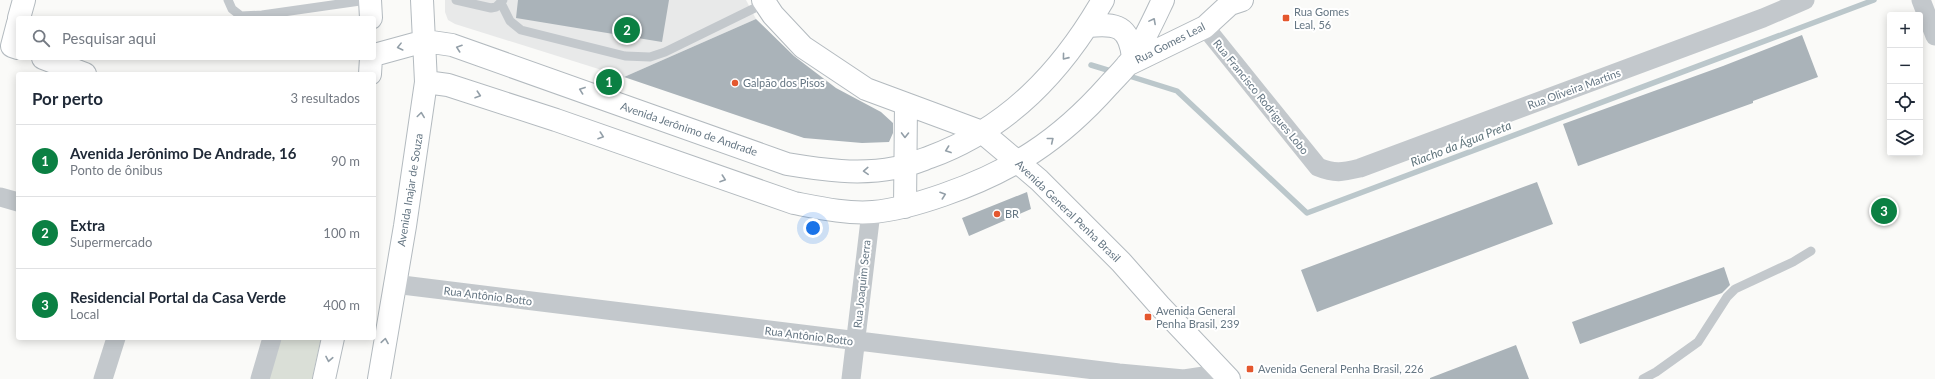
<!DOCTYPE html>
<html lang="pt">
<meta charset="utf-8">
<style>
:root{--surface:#fff;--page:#f6f6f7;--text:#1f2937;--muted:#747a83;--line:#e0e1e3;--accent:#0b8043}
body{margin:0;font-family:Lato,sans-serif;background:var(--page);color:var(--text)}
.controls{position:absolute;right:12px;top:12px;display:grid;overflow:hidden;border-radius:4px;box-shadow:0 2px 10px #0003}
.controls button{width:36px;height:36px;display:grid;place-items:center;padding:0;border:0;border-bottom:1px solid var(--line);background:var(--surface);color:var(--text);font:20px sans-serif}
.you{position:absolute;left:813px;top:228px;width:14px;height:14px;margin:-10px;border:3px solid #fff;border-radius:50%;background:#1a73e8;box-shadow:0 0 0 6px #1a73e833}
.badge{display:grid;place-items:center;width:26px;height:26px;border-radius:50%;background:var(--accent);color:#fff;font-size:13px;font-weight:700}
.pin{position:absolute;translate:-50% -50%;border:2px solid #fff;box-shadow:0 1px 4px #0006}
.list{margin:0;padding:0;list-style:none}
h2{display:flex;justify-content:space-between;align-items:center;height:52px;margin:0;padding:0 16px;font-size:17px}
h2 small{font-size:13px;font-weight:400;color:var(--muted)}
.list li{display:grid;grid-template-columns:26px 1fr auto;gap:12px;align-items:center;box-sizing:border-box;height:72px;padding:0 16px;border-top:1px solid var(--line)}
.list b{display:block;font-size:15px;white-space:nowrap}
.list p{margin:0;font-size:13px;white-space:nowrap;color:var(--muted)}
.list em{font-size:13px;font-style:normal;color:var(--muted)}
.icon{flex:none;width:22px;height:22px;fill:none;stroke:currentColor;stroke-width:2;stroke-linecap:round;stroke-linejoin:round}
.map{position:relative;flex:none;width:1935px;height:379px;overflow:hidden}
.search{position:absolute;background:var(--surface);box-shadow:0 2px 10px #0003;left:16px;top:16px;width:360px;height:44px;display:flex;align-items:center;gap:10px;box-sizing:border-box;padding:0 14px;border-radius:4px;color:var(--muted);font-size:15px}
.panel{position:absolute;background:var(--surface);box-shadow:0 2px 10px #0003;left:16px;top:72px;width:360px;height:268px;border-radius:4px}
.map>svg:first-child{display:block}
.built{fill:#e8e9e9}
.green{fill:#dadfd7}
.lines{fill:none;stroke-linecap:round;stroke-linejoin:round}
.stream{stroke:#bbc7cb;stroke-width:5.5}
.building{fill:#aab3b9}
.secondary-casing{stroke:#b3babf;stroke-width:24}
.lane{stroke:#c3c8cc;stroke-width:9}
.street{stroke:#c3c8cc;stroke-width:19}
.secondary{stroke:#fff;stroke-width:22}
.oneway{stroke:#939fa8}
.poi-dot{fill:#e4572e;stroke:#fff;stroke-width:1.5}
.labels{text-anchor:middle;stroke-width:4;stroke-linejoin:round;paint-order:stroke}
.poi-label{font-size:11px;fill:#657683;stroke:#fff;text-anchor:start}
.street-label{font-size:11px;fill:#657683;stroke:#fff}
.water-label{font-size:12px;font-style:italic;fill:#60757c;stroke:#fff}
</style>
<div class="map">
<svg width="1935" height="379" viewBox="0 0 1935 379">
<rect width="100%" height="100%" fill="#fafaf8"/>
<path class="built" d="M 445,0 L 746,0 L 756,19 L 624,77 L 455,24 L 448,20 L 445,12 Z"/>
<path class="green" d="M 278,338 L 321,338 L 312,379 L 265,379 Z"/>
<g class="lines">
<path class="stream" d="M 1091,65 L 1114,72
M 1126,75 L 1177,91 L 1307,213 L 1874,0"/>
</g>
<path class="building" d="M 518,0 L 669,0 L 662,42 L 516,18 Z
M 756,19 L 794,56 L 836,88 L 881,112 L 893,123 L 893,133 L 889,142 L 862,143 L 804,138 L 624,77 Z
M 1802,35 L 1818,77 L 1753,101 L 1753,103 L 1578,166 L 1563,124 L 1723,66 Z
M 1537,182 L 1553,224 L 1317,312 L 1301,270 Z
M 1027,192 L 1031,209 L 969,236 L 962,218 Z
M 1724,267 L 1730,285 L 1722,293 L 1580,344 L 1572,322 Z
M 1516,345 L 1529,379 L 1430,379 L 1430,378 Z"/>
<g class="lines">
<g class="secondary-casing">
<path id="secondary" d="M 370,0 L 371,18
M 763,0 L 773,15 L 803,47 L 866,89 L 982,132 L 1039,180 L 1121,262 L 1159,305 L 1229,379
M 19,18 L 24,0
M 18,23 L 12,46 L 18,48
M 1088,26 C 1117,23 1129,26 1133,57
M 374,55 L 425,41 L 452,45 L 787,164 C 823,170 859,175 895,168 C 907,166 919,161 930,157 C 1009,128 1062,71 1103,0
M 43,58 L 85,74
M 1127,65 L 1205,27 L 1230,4 L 1242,0
M 370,74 L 371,58
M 426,82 L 448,85 L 556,120 L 794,203 C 820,208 847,214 873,212 C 897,210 920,203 943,195 C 1012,171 1059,141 1108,86 C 1116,77 1127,67 1134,56 C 1145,39 1154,19 1163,0
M 905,207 L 906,104
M 324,379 L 333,338
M 379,379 L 405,226 L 426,82 L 422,0"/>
</g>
<path class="lane" d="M 228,0 L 232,9 L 241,16 L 262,15 L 367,0
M 456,0 L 491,8 L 496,7 L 503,0
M 501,3 L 510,21 L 521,30 L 625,56 L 650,57 L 665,52 L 765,3
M 1643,379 L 1656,372 L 1698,342 L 1727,297 L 1735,289 L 1793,262 L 1811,251"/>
<path class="street" d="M 1921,0 L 1935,36
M 1205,27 L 1318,167 C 1335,174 1343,172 1360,168 L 1763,18 L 1805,0
M 0,197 L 18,202
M 394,284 L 1119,373 L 1184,379 L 1224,373 L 1222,379
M 103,379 L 116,338
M 260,379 L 272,338
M 851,379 L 871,212"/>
<use href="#secondary" class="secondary"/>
</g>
<defs><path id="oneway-chevron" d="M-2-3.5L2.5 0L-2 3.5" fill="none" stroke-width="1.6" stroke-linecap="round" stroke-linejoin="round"/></defs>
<g class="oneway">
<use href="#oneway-chevron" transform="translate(1153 21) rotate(-62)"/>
<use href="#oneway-chevron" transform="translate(400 47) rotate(166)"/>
<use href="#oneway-chevron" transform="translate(459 48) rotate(-161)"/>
<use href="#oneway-chevron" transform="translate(1065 57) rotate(129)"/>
<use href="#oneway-chevron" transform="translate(582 90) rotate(-160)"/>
<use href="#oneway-chevron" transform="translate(478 95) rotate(18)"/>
<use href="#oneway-chevron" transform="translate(421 115) rotate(-82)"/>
<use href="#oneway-chevron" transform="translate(905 135) rotate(91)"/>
<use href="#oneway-chevron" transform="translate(601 136) rotate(19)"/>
<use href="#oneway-chevron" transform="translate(1051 140) rotate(-39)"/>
<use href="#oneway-chevron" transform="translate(948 150) rotate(160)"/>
<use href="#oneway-chevron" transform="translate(866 171) rotate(177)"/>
<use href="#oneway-chevron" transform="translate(723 179) rotate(19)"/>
<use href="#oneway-chevron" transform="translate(943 195) rotate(-19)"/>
<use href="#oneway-chevron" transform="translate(385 341) rotate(-81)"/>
<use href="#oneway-chevron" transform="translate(329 359) rotate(101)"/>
</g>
<g class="poi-dot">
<rect x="1282" y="14" width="8" height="8" rx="2"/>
<circle cx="735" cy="83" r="4"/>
<circle cx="997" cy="214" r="4"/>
<rect x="1144" y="313" width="8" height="8" rx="2"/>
<rect x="1246" y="365" width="8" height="8" rx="2"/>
</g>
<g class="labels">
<g class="poi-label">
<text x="1294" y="16">Rua Gomes<tspan x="1294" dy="13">Leal, 56</tspan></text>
<text x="743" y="87">Galpão dos Pisos</text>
<text x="1005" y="218">BR</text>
<text x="1156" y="315">Avenida General<tspan x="1156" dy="13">Penha Brasil, 239</tspan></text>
<text x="1258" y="373">Avenida General Penha Brasil, 226</text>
</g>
<g class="street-label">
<text transform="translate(1170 43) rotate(-27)" y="4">Rua Gomes Leal</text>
<text transform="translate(1574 89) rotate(-20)" y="4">Rua Oliveira Martins</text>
<text transform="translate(1261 97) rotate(51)" y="4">Rua Francisco Rodrigues Lobo</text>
<text transform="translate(689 129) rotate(19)" y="4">Avenida Jerônimo de Andrade</text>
<text transform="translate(410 190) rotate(-81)" y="4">Avenida Inajar de Souza</text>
<text transform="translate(1068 211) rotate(44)" y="4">Avenida General Penha Brasil</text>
<text transform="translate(862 284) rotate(-84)" y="4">Rua Joaquim Serra</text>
<text transform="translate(488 296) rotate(7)" y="4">Rua Antônio Botto</text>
<text transform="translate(809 336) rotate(7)" y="4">Rua Antônio Botto</text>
</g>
<g class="water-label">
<text transform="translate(1461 144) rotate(-21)" y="4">Riacho da Água Preta</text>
</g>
</g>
</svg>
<div class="controls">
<button>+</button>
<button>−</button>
<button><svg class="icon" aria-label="locate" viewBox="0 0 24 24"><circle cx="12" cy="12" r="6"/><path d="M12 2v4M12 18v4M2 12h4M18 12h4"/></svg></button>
<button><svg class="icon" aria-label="layers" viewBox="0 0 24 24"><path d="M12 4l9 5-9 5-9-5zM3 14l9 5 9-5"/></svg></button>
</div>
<div class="you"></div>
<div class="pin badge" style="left:609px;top:82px">1</div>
<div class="pin badge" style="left:627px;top:30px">2</div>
<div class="pin badge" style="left:1884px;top:211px">3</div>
<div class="search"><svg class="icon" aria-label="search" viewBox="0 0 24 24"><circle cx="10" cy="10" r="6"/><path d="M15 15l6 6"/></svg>Pesquisar aqui</div>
<section class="panel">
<h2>Por perto<small>3 resultados</small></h2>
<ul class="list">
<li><span class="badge">1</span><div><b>Avenida Jerônimo De Andrade, 16</b><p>Ponto de ônibus</p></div><em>90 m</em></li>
<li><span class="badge">2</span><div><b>Extra</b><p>Supermercado</p></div><em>100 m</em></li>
<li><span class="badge">3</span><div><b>Residencial Portal da Casa Verde</b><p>Local</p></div><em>400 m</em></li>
</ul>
</section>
</div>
